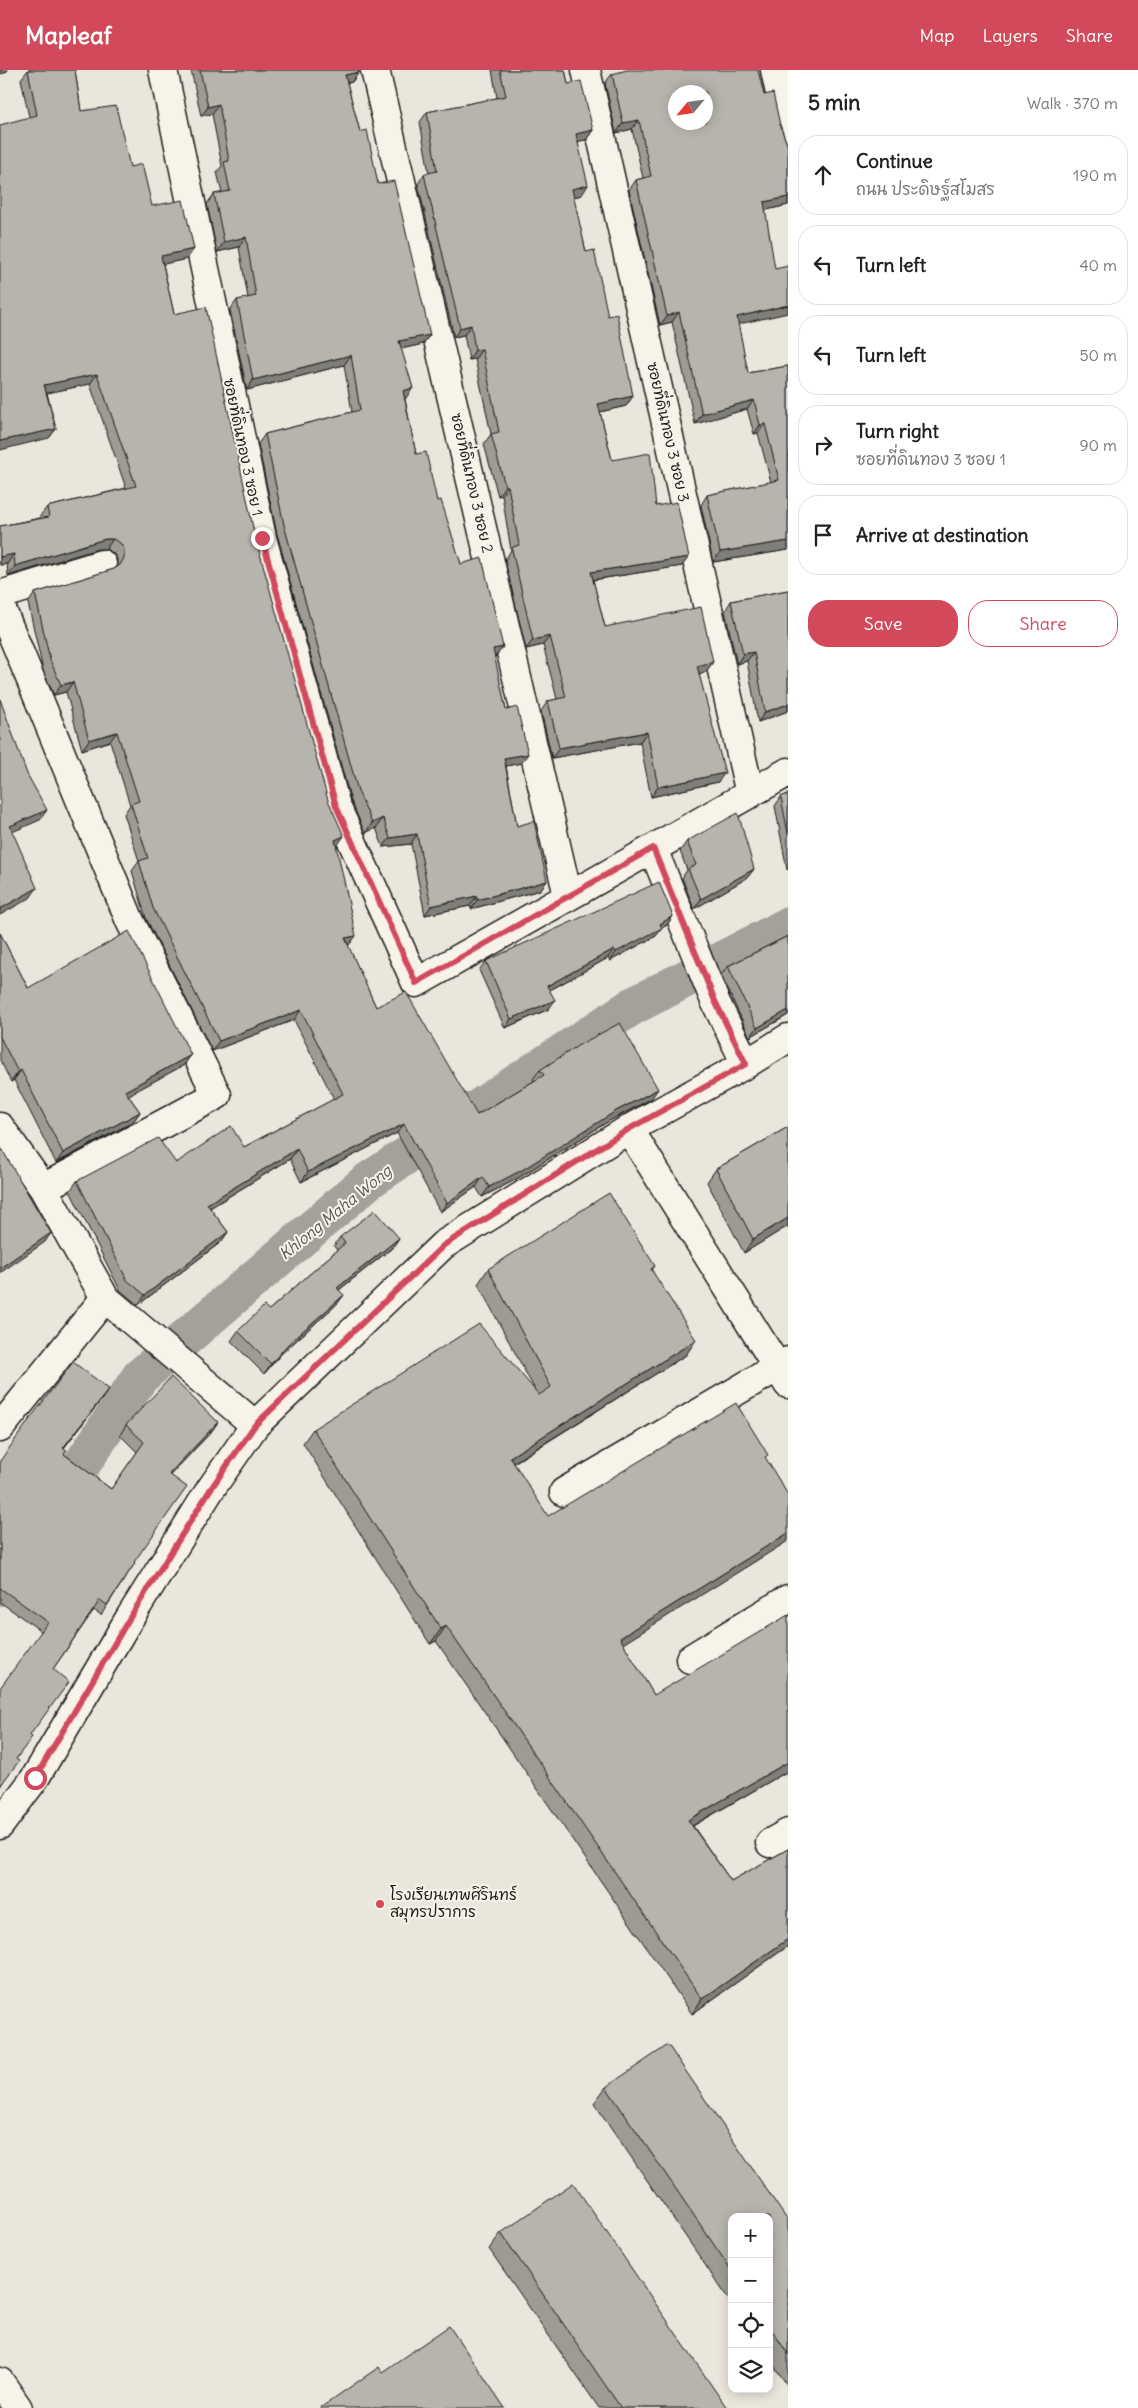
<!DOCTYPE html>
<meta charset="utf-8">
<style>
:root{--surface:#fff;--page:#f2f2f2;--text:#222;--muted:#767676;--line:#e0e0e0;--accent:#d1495b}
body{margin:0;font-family:Delius,"Playpen Sans Thai",sans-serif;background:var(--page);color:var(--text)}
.controls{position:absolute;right:15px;bottom:15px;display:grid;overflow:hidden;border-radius:10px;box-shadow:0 2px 12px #0003}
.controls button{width:45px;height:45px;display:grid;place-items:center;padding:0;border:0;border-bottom:1px solid var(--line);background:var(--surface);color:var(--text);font:25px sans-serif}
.compass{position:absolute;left:668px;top:15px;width:45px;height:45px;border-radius:50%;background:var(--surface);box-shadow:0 2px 12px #0003;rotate:241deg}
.stop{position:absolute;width:15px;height:15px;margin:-11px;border:4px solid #d1495b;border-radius:50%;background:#fff}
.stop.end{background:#d1495b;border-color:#fff;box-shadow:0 1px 5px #0008}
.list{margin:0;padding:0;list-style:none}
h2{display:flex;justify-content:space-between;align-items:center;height:65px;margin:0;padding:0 20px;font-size:21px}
h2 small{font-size:16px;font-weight:400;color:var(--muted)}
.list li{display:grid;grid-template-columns:32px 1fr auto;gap:15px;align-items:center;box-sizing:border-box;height:80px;margin:0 10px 10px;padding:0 10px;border:1px solid var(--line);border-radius:20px}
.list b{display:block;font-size:19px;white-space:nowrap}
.list p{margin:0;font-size:16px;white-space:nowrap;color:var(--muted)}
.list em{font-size:16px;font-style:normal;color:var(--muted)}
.actions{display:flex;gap:10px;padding:15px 20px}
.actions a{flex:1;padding:11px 0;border:1px solid var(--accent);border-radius:20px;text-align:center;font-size:18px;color:var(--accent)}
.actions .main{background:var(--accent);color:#fff}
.icon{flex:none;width:28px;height:28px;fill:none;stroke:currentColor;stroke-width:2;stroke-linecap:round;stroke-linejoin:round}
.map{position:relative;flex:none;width:788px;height:2338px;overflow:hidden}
header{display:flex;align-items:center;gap:30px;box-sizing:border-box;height:70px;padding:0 25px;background:var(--accent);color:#fff}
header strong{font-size:24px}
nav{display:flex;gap:28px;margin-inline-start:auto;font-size:18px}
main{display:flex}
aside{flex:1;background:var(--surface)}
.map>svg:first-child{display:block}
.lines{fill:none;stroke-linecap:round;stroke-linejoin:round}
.canal{stroke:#a3a19a;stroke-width:38}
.minor-casing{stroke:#1c1c1c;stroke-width:31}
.tertiary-casing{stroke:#1c1c1c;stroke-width:31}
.minor{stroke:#f7f3e8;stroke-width:28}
.tertiary{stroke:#f7f3e8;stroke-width:28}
.wall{fill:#9d9b94;stroke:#1c1c1c}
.shaded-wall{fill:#7f7e78;stroke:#1c1c1c}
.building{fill:#b6b4ac;stroke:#1c1c1c;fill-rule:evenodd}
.route{stroke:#d1495b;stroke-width:6}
.poi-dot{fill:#d1495b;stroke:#f7f3e8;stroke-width:2}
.labels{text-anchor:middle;stroke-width:4;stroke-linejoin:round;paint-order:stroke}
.street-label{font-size:15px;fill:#1c1c1c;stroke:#f7f3e8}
.poi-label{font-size:15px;fill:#1c1c1c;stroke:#f7f3e8;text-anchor:start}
.water-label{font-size:16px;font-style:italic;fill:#52514e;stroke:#f7f3e8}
</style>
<header>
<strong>Mapleaf</strong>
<nav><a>Map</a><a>Layers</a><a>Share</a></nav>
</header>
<main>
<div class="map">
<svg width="788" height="2338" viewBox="0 0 788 2338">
<rect width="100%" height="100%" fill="#eae6dc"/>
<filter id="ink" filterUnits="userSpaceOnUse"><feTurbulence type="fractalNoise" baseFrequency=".02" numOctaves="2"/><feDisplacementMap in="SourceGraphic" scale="10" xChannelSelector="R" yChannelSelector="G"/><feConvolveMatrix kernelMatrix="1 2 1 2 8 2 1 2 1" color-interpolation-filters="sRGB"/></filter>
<g filter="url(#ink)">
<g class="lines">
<path class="canal" d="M 0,1517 L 140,1307 L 368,1111 L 633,936 L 788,856"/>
<g class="minor-casing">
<path id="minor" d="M 163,0 L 262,468 L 336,736 L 416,913 L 788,702
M 375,0 L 568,826
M 586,0 L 750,724
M 775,0 L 788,61
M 0,525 L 102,494
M 0,535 L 130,851 L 217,1025 L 43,1118
M 653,779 L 715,931 L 746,994
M 0,1057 L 43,1118 L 105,1228 L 255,1355
M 629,1059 L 788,1314
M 0,1358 L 105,1228
M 564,1422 L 788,1291
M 690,1589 L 788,1529
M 770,1773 L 788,1763
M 0,2312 L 18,2338"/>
</g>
<g class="tertiary-casing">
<path id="tertiary" d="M 0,1755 L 35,1708 L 129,1549 L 210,1420 L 255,1355 L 443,1175 L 629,1059 L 746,994 L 788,968"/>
</g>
<use href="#minor" class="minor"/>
<use href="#tertiary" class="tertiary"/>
</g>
<path class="wall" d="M 28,0 L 75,0 L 81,41 L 130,97 L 152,136 L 187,189 L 163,194 L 174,244 L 254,462 L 336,776 L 348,876 L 376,937 L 477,1045 L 534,1011 L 533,1009 L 540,1000 L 651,1029 L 609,1051 L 515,1110 L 482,1127 L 476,1117 L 440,1142 L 397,1063 L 301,1112 L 290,1089 L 210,1138 L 228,1162 L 221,1172 L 138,1235 L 120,1220 L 70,1121 L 77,1111 L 176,1093 L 244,1077 L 334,1029 L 294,950 L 212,981 L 146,848 L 132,801 L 139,791 L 124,744 L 130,735 L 110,671 L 82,680 L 66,622 L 54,625 L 43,600 L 28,533 L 35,523 L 114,499 L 117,497 L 117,489 L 113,483 L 106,479 L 98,479 L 8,506 L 7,494 L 0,495 L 0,456 L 40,448 L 40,446 L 47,437 L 126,418 L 90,314 L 47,323 L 56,359 L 49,368 L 29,47 L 21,9 Z
M 191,0 L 358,0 L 359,2 L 352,12 L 347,13 L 360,62 L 378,114 L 423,274 L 401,279 L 406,328 L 405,329 L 416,384 L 437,431 L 461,494 L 496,586 L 494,587 L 506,640 L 521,693 L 506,696 L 517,756 L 547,811 L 540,820 L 471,839 L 470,836 L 425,845 L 411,774 L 383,777 L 376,758 L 365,763 L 351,731 L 277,464 L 258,374 L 265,364 L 352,342 L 344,295 L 247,320 L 230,240 L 237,230 L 248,228 L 239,177 L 217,182 L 207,134 L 214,124 L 222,123 L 217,102 L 222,96 L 212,44 L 201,46 Z
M 492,0 L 565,0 L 568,14 L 593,60 L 586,70 L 578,71 L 582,125 L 573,127 L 586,182 L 608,246 L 633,326 L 626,336 L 600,342 L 612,390 L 656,436 L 682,496 L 593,510 L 605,557 L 706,602 L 699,604 L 718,712 L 651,727 L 640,672 L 552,688 L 541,641 L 548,631 L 557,629 L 543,575 L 526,579 L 505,490 L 511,480 L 502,425 L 498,426 L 484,374 L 491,364 L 475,289 L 469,290 L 464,265 L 454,267 L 418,114 L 424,104 L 429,103 L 420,52 L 427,42 L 497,28 Z
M 612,4 L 764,25 L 780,55 L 788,77 L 788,135 L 766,140 L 738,254 L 748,303 L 788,296 L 788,480 L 713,492 L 701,435 L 707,425 L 771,412 L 758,363 L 754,364 L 747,339 L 695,354 L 672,252 L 660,255 L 629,120 L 636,110 L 643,108 L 632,59 L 616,63 L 605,13 Z
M 788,520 L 788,641 L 758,652 L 747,591 L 737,594 L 725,541 L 731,531 Z
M 788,724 L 788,799 L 787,800 L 775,736 L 781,727 Z
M 687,771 L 754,799 L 747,808 L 694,839 L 682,808 L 687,800 L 680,781 Z
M 673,846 L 667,855 L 662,858 L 656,866 L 610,891 L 608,888 L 550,920 L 549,939 L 505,958 L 479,900 L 486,891 Z
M 0,863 L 28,918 L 191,985 L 184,995 L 128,1025 L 140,1042 L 133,1052 L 56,1093 L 14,1010 L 11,1012 L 0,990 Z
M 788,866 L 788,945 L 750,967 L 721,905 L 728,896 Z
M 788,1057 L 788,1156 L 744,1183 L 707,1112 L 716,1099 Z
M 340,1167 L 399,1168 L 392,1178 L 339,1220 L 344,1225 L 337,1234 L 281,1284 L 264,1304 L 231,1271 L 238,1261 L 269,1240 L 337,1180 L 334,1176 Z
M 655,1196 L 652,1200 L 686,1285 L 514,1393 L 654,1625 L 788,1701 L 693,1756 L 731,1811 L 788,1779 L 788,1876 L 692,1944 L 436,1571 L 430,1574 L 303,1373 L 313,1359 L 534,1318 L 478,1214 L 488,1199 Z
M 109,1319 L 64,1378 L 64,1384 L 111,1419 L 137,1382 L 120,1365 L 126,1355 L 212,1361 L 170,1405 L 134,1492 L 135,1493 L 101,1545 L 94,1540 L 53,1599 L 30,1665 L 0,1717 L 41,1561 L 0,1532 L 0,1391 Z
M 606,2017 L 788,2151 L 788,2316 L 769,2289 L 769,2147 L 732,2147 L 732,2234 L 594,2033 Z
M 501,2163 L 727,2338 L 599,2338 L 489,2179 Z"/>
<path class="shaded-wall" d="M 0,0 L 8,0 L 5,3 L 0,4 Z
M 359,2 L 352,12 L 338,15 L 345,5 Z
M 219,34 L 212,44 L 201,46 L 208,37 Z
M 639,50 L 632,59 L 616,63 L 623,53 Z
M 593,60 L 586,70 L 569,73 L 576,64 Z
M 588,115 L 582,125 L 565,129 L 572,119 Z
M 788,127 L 788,135 L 758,142 L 764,132 Z
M 246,167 L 239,177 L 217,182 L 224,172 Z
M 194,179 L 187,189 L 154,196 L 161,186 Z
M 788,235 L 788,243 L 730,256 L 737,247 Z
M 679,242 L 672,252 L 660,255 L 667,246 Z
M 471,255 L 464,265 L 454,267 L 460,258 Z
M 430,265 L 423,274 L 392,281 L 399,271 Z
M 482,279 L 475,289 L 469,290 L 475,280 Z
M 351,285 L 344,295 L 247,320 L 253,310 Z
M 97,304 L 90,314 L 38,325 L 44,315 Z
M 413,318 L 406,328 L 396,331 L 403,321 Z
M 633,326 L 626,336 L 591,344 L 598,334 Z
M 754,330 L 747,339 L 695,354 L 702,344 Z
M 765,354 L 758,363 L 754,364 L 760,355 Z
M 56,359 L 49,368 L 0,380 L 0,371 Z
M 505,416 L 508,416 L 502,425 L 498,426 Z
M 105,469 L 113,469 L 106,479 L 98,479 L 8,506 L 15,496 Z
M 788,471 L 788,480 L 713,492 L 720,482 Z
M 14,484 L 7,494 L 0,495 L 0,487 Z
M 689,487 L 682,496 L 585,511 L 591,502 Z
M 550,566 L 543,575 L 526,579 L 533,570 Z
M 503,577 L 496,586 L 486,589 L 493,579 Z
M 754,582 L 747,591 L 737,594 L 743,584 Z
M 713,592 L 706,602 L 690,606 L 697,596 Z
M 73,612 L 66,622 L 54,625 L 61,615 Z
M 788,634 L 788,641 L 758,652 L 765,642 Z
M 117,662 L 110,671 L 82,680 L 89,670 Z
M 647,662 L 640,672 L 552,688 L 559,678 Z
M 528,684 L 521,693 L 497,698 L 504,688 Z
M 725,703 L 718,712 L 651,727 L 658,717 Z
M 47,740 L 40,750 L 3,766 L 10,756 Z
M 383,748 L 376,758 L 365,763 L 372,753 Z
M 417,764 L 411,774 L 383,777 L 390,768 Z
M 344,766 L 337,776 L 328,780 L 335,770 Z
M 754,799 L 747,808 L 694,839 L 701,829 Z
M 547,811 L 540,820 L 471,839 L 477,830 Z
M 37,818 L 30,828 L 0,845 L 0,839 Z
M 477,826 L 470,836 L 425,845 L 431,836 Z
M 673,846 L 667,855 L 662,858 L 656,866 L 610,891 L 616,882 Z
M 356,866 L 349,875 L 345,868 Z
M 614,879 L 608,888 L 541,925 L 547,916 Z
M 555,930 L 549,939 L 505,958 L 511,949 Z
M 301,940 L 294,950 L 212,981 L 219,971 Z
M 788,940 L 788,945 L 750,967 L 757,958 Z
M 191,985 L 184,995 L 118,1031 L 125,1021 Z
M 21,1000 L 14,1010 L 11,1012 L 18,1002 Z
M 658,1019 L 651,1029 L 609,1051 L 515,1110 L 482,1127 L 489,1117 L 616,1041 Z
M 140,1042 L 133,1052 L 56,1093 L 63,1083 Z
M 404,1054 L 397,1063 L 301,1112 L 308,1102 Z
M 297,1079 L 290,1089 L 200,1144 L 207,1134 Z
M 483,1107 L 476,1117 L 440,1142 L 447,1133 Z
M 788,1148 L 788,1156 L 744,1183 L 753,1169 Z
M 228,1162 L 221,1172 L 138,1235 L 145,1225 Z
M 51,1163 L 45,1172 L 0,1203 L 0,1198 Z
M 399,1168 L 392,1178 L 330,1227 L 337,1218 Z
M 344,1225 L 337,1234 L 281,1284 L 264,1304 L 271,1294 L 288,1274 Z
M 696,1270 L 686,1285 L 500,1401 L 510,1387 Z
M 109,1319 L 102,1329 L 57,1387 L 63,1378 Z
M 218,1352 L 212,1361 L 162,1414 L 169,1404 Z
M 788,1463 L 788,1471 L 610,1582 L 620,1568 Z
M 446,1556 L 436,1571 L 430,1574 L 441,1559 Z
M 788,1692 L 788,1701 L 678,1764 L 688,1750 Z
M 788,1869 L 788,1876 L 692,1944 L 702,1929 Z"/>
<path class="building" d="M 28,0 L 75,0 L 81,41 L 116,36 L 130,97 L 142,94 L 152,136 L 183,130 L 194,179 L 161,186 L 174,244 L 206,237 L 254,462 L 328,730 L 344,766 L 335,770 L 356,866 L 345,868 L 376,937 L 406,922 L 477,1045 L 544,1005 L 540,1000 L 579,975 L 620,953 L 658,1019 L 616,1041 L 522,1100 L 489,1117 L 483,1107 L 447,1133 L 404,1054 L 308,1102 L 297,1079 L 207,1134 L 228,1162 L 145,1225 L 127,1210 L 77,1111 L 158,1068 L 176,1093 L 231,1056 L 244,1077 L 343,1024 L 301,940 L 219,971 L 153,838 L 139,791 L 148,788 L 131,734 L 139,731 L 117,662 L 89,670 L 73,612 L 61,615 L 50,590 L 35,523 L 114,499 L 120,495 L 124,488 L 124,479 L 120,473 L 113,469 L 105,469 L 15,496 L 14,484 L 0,487 L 0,456 L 49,447 L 47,437 L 136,416 L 97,304 L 44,315 L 56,359 L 0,371 L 0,55 L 37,45 Z
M 200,0 L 358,0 L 359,2 L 345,5 L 360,62 L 367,60 L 378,114 L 394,111 L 430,265 L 399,271 L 413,318 L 403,321 L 416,384 L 426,382 L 437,431 L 441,430 L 461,494 L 482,488 L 503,577 L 493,579 L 506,640 L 517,637 L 528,684 L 504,688 L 517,756 L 534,751 L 547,811 L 477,830 L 477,826 L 431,836 L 417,764 L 390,768 L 383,748 L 372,753 L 358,721 L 284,455 L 265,364 L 360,340 L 351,285 L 253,310 L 237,230 L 256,226 L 246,167 L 224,172 L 214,124 L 230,121 L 224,92 L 229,91 L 219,34 L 208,37 Z
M 500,0 L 565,0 L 568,14 L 581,11 L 593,60 L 576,64 L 588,115 L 572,119 L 586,182 L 594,180 L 608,246 L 617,244 L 633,326 L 598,334 L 612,390 L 650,383 L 656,436 L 677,432 L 689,487 L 591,502 L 605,557 L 701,537 L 713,592 L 697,596 L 725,703 L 658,717 L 647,662 L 559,678 L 548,631 L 566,627 L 550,566 L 533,570 L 512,480 L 513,477 L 519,475 L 508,416 L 505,416 L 491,364 L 499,362 L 482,279 L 475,280 L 471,255 L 460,258 L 424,104 L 437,101 L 427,42 L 506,26 Z
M 627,0 L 758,0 L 764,25 L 773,23 L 780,55 L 788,77 L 788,127 L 764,132 L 775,199 L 788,196 L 788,235 L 737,247 L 748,303 L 788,296 L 788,471 L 720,482 L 707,425 L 779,410 L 765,354 L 760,355 L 754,330 L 702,344 L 679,242 L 667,246 L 636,110 L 651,106 L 639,50 L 623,53 L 612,4 ZM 676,22 L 706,22 L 706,52 L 676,52 Z
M 788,520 L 788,634 L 765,642 L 754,582 L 743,584 L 731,531 Z
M 0,629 L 27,704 L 47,740 L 10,756 L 37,818 L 0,839 Z
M 788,724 L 788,763 L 781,727 Z
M 738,743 L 754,799 L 701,829 L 688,799 L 696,795 L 687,771 Z
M 659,812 L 673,846 L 660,854 L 662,858 L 616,882 L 614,879 L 547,916 L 555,930 L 511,949 L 486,891 Z
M 129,861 L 191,985 L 125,1021 L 140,1042 L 63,1083 L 21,1000 L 18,1002 L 0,967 L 0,863 L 28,918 Z
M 788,866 L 788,940 L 757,958 L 728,896 Z
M 788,1057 L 788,1148 L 753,1169 L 716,1099 Z
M 0,1076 L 51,1163 L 0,1198 Z
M 609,1123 L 655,1196 L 651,1199 L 696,1270 L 510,1387 L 548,1446 L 736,1333 L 768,1385 L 765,1387 L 788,1425 L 788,1463 L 620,1568 L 654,1625 L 788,1545 L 788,1692 L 688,1750 L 731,1811 L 788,1779 L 788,1869 L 702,1929 L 446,1556 L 441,1559 L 313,1359 L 479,1254 L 539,1325 L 551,1317 L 488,1199 Z
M 375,1140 L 399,1168 L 337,1218 L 344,1225 L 288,1274 L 271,1294 L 238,1261 L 264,1236 L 269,1240 L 345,1173 L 340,1167 Z
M 73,1292 L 109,1319 L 63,1378 L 67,1380 L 64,1384 L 111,1419 L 144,1372 L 126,1355 L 171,1307 L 218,1352 L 169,1404 L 187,1417 L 134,1492 L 135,1493 L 107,1535 L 100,1530 L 53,1599 L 69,1612 L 30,1665 L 32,1667 L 16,1689 L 19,1691 L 0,1716 L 0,1618 L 48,1552 L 0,1518 L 0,1391 L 32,1346 Z
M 668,1975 L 788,2151 L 788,2284 L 769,2256 L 769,2147 L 732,2147 L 732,2201 L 606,2017 Z
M 573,2113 L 727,2338 L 621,2338 L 501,2163 Z
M 449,2256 L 505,2338 L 320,2338 L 379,2297 L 382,2302 Z"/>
</g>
<g class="lines" filter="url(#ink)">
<path class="route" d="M 35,1708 L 129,1549 L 210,1420 L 255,1355 L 444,1175 L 629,1059 L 746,994 L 715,931 L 653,778 L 416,913 L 336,736 L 262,468"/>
</g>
<circle class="poi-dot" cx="380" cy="1834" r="5"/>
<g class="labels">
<g class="street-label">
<text transform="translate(668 362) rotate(77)" y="5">ซอยที่ดินทอง 3 ซอย 3</text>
<text transform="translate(243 377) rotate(78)" y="5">ซอยที่ดินทอง 3 ซอย 1</text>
<text transform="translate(472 413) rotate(77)" y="5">ซอยที่ดินทอง 3 ซอย 2</text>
</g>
<g class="poi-label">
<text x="390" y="1830">โรงเรียนเทพศิรินทร์<tspan x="390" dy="17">สมุทรปราการ</tspan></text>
</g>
<g class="water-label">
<text transform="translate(335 1142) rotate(-39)" y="6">Khlong Maha Wong</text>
</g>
</g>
</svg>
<div class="controls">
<button>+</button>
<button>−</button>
<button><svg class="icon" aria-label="locate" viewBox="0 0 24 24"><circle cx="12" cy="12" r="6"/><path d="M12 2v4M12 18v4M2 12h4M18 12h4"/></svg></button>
<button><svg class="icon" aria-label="layers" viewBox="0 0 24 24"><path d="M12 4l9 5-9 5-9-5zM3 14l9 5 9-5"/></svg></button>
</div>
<svg class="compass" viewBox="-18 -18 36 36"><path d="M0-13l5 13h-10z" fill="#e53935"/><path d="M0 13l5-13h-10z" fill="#767676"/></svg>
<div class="stop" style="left:35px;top:1708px"></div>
<div class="stop end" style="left:262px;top:468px"></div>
</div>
<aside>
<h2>5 min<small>Walk · 370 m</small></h2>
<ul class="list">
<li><svg class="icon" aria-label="ahead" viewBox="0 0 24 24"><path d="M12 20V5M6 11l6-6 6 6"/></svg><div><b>Continue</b><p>ถนน ประดิษฐ์สโมสร</p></div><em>190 m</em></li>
<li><svg class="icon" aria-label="left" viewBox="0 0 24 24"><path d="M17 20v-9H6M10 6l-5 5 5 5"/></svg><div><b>Turn left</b></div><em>40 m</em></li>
<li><svg class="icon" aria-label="left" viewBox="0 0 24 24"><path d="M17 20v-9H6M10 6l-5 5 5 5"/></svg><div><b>Turn left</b></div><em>50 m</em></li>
<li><svg class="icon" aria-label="right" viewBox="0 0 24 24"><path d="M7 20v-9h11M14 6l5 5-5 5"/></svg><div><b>Turn right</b><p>ซอยที่ดินทอง 3 ซอย 1</p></div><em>90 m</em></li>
<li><svg class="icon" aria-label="arrive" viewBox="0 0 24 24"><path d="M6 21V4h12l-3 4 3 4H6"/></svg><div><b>Arrive at destination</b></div></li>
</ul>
<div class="actions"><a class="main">Save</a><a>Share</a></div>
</aside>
</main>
